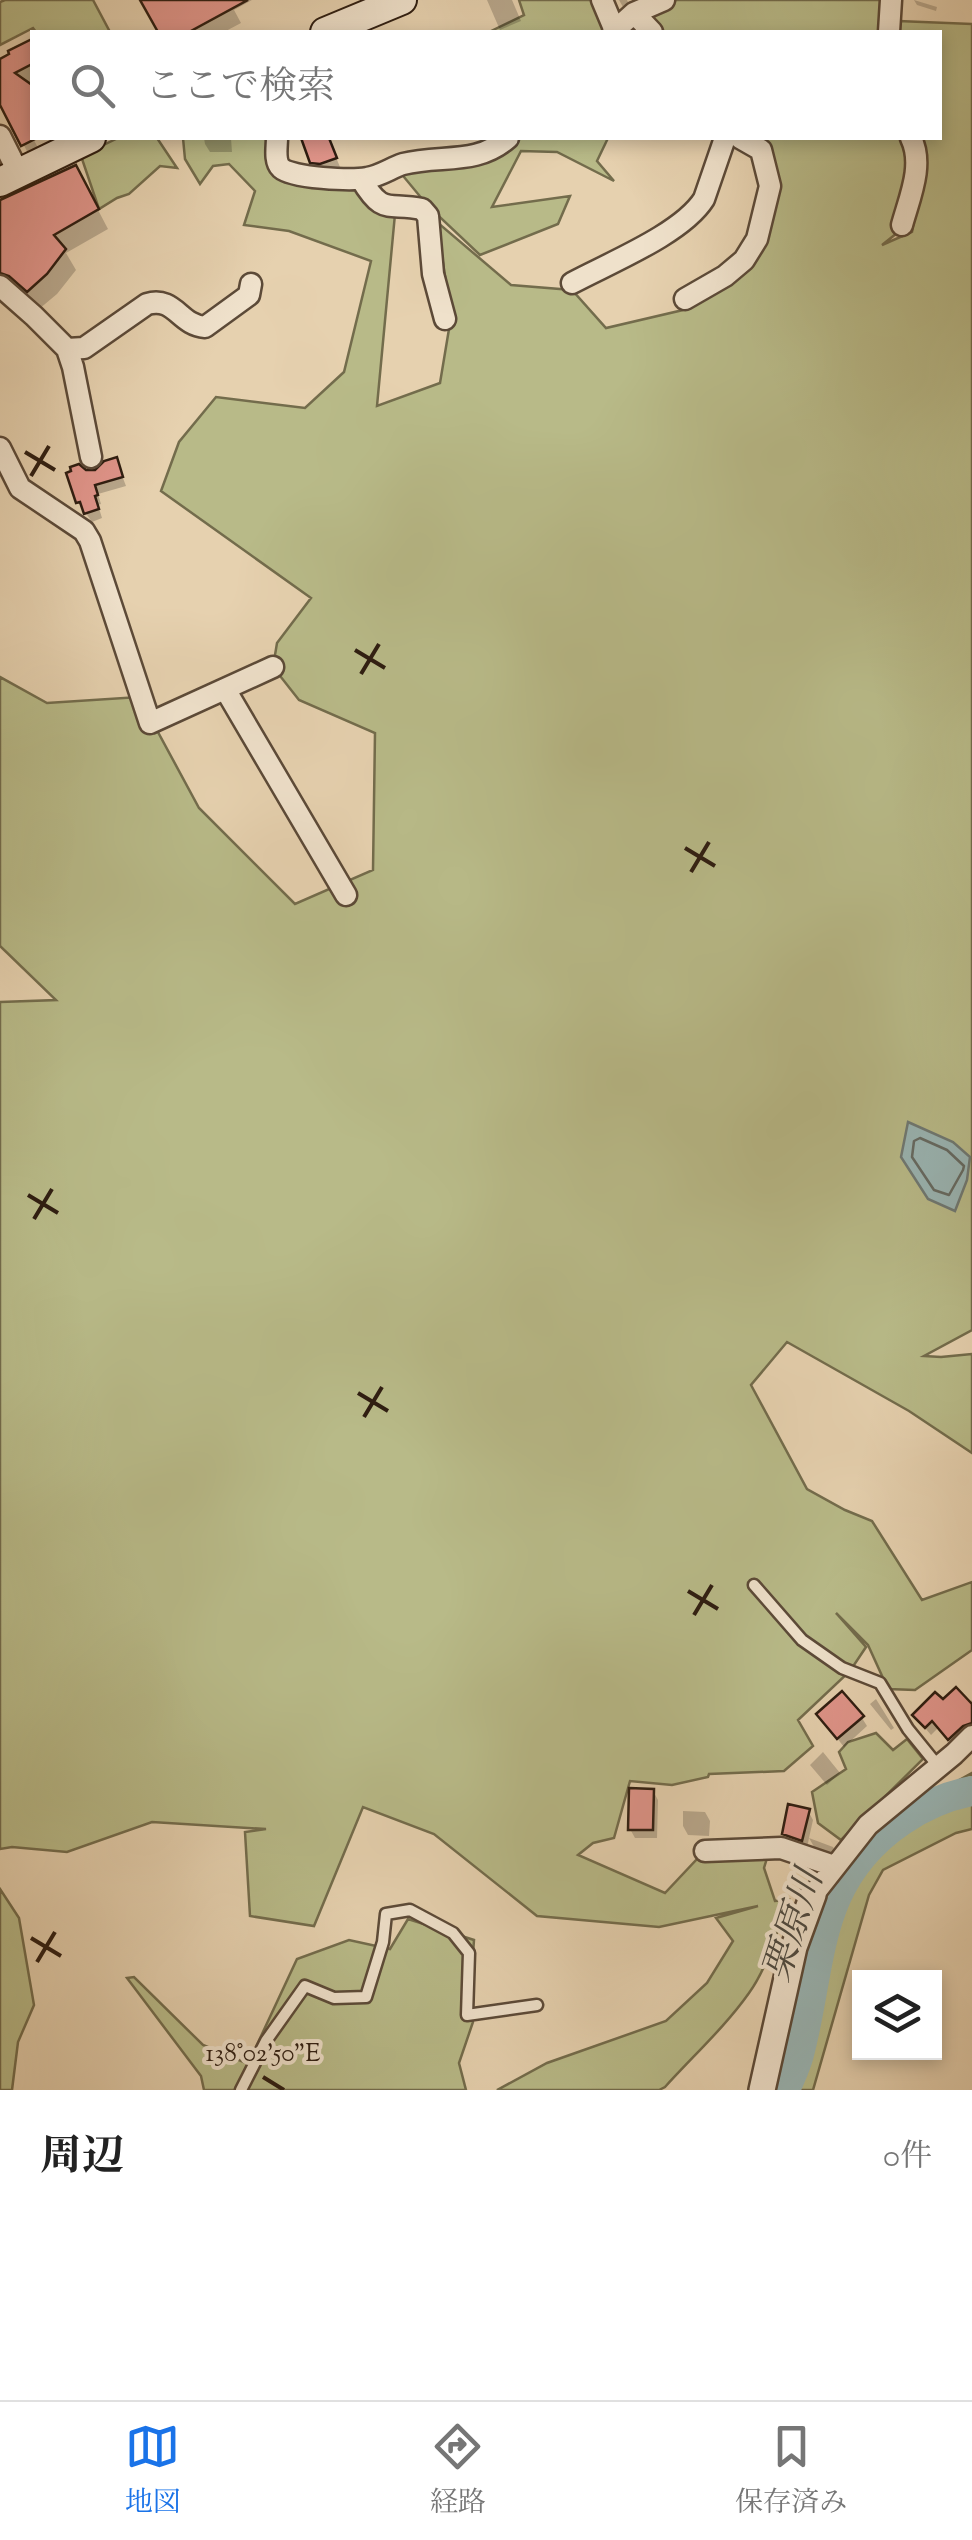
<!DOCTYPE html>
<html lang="ja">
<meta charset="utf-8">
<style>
:root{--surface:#fff;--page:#f2f2f2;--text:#222;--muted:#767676;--line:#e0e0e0;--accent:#1a73e8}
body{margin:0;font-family:"Sorts Mill Goudy","Noto Serif JP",serif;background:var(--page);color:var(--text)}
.controls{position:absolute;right:30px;bottom:30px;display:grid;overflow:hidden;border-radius:0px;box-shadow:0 5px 15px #0003}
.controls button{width:90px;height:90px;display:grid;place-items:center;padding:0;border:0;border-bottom:2px solid var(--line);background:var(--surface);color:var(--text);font:50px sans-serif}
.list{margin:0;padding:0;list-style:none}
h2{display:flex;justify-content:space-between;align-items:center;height:130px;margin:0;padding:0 40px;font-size:42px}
h2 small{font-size:32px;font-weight:400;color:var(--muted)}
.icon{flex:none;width:55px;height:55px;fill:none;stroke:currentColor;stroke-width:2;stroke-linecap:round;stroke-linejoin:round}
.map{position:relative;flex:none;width:972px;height:2090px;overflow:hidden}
.search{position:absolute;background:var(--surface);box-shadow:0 5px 15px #0003;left:30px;right:30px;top:30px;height:110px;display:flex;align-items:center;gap:25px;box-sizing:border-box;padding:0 35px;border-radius:0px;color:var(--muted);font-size:38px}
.sheet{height:310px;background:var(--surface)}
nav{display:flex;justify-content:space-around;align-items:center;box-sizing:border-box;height:140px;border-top:2px solid var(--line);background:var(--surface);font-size:28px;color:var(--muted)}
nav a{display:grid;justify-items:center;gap:5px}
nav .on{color:var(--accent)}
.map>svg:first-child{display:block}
.green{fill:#b8ba88;stroke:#736c4c;stroke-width:2.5}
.water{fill:#99b5b4;stroke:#6e7873;stroke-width:2.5}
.shadow{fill:#0003}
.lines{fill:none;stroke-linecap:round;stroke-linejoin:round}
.shore{stroke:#646962;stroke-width:2.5}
.river{stroke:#99b5b4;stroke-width:30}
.building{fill:#e1958b;stroke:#2e1d11;stroke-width:2.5}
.service-casing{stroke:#5c4a38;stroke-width:15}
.minor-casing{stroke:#5c4a38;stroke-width:25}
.tertiary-casing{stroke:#5c4a38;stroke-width:30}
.secondary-casing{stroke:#2e1d11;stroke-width:32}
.service{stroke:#efe1cb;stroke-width:10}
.minor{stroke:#efe1cb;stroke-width:20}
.tertiary{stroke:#efe1cb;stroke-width:25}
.secondary{stroke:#efe1cb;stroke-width:28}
.ticks{fill:none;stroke:#2e1d11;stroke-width:4}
.labels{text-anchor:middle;stroke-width:8;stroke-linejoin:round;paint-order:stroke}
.water-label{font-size:38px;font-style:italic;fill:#4e4b42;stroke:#efe1cb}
.ticks-label{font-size:25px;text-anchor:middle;fill:#2e1d11;stroke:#efe1cb;stroke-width:8;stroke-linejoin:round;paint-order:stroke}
</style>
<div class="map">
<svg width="972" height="2090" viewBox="0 0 972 2090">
<rect width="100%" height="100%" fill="#e6d1af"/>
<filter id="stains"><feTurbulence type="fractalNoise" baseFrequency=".002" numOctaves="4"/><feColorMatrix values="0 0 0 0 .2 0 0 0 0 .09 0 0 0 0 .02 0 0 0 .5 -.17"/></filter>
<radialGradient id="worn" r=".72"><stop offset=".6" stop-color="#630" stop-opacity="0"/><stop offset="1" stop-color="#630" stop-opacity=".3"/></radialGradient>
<path class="green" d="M 5,0 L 93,0 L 110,32 L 36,32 L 33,28 L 0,45 L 0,2 Z
M 519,0 L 595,0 L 603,30 L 601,32 L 489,32 L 524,15 Z
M 676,0 L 884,0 L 882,32 L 664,32 L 646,14 Z
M 898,21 L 972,24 L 972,1330 L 924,1356 L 941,1357 L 972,1354 L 972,1453 L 909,1411 L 787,1342 L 751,1385 L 807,1489 L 845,1510 L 872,1521 L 922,1600 L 972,1582 L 972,1650 L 915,1690 L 888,1689 L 868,1645 L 836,1613 L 866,1647 L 850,1671 L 798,1720 L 813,1746 L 784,1771 L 709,1774 L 708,1777 L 672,1785 L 630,1781 L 614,1838 L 593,1843 L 578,1855 L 665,1893 L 698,1858 L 767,1858 L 764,1868 L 775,1901 L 789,1900 C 777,1930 768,1967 749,1993 C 725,2027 693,2056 665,2087 L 659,2090 L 497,2090 L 547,2063 L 666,2021 L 707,1983 L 733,1941 L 716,1918 L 758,1906 L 659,1927 L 537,1916 L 434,1834 L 363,1807 L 314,1926 L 250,1916 L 245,1832 L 266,1829 L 152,1822 L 67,1852 L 12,1847 L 0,1849 L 0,1002 L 56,1000 L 0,946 L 0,677 L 47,703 L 139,697 L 199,808 L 295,904 L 373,870 L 375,733 L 299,700 L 273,667 L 277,643 L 311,598 L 161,491 L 179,442 L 216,397 L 305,408 L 344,372 L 371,261 L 289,231 L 244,225 L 255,191 L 229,164 L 213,166 L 200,184 L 185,159 L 183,138 L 269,138 L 270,160 L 359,187 L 395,214 L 377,406 L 440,383 L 451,317 L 437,222 L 511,285 L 572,290 L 606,328 L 683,310 L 745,266 L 770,148 L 761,138 L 901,138 L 909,160 L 897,233 L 882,245 L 912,232 L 923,161 L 918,138 L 940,138 L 940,32 L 900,32 Z
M 118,138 L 157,138 L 177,168 L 160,166 L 129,194 L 117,198 L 99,209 L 81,156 Z
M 513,138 L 608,138 L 597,161 L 614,181 L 557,152 L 521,151 L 492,207 L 570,196 L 558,224 L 480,255 L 428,206 L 399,171 Z
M 876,1733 L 893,1750 L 907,1739 L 923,1759 L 841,1840 L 818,1823 L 812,1792 L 846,1769 L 839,1752 L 848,1742 Z
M 972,1773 L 972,1829 L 956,1833 L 883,1870 L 869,1895 L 813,2090 L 771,2090 L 785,2051 L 811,1932 L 833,1878 L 881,1823 Z
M 0,1889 L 19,1918 L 34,2005 L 18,2042 L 12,2090 L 0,2090 Z
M 408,1919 L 474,1940 L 469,2009 L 473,2022 L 459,2063 L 466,2090 L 204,2090 L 201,2076 L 127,1978 L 134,1977 L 203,2045 L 248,2064 L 297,1959 L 349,1940 L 390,1949 Z"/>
<path class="water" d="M 908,1122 L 953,1142 L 970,1157 L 967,1180 L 955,1211 L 928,1199 L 901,1157 Z"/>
<path class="shadow" d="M 144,0 L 252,0 L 234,10 L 241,23 L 224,32 L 161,32 Z
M 487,0 L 512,0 L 521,21 L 500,30 Z
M 619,0 L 627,0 L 632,10 L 627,14 Z
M 914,0 L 937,7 L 936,11 L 917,5 Z
M 32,42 L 32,138 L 37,138 L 34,140 L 38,148 L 28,153 L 3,106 L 0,89 L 0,62 Z
M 204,138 L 231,138 L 232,152 L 210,152 L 205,144 Z
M 311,138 L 328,138 L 340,167 L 326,172 L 318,171 L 305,140 Z
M 86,187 L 108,229 L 66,253 L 76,270 L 57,294 L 39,309 L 0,285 L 0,203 Z
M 116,460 L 126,486 L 98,494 L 101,504 L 98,505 L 102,518 L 92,522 L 78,502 L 85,472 L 96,473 Z
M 876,1699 L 894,1728 L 891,1730 L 870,1704 Z
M 972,1700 L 972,1732 L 954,1747 L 938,1728 L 931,1735 L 915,1716 L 943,1703 L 969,1704 Z
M 819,1715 L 862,1718 L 867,1726 L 844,1747 Z
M 823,1752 L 840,1773 L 827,1785 L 810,1765 Z
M 653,1791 L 658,1800 L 657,1838 L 635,1838 L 630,1829 Z
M 683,1811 L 705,1812 L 710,1821 L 709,1836 L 688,1835 L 683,1826 Z
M 808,1811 L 813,1820 L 809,1838 L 833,1847 L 838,1856 L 836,1858 L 817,1852 L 809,1838 L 807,1848 L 790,1843 L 784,1834 Z"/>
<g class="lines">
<path class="shore" d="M 920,1138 L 947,1150 L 964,1166 L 963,1170 L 949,1195 L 934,1190 L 912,1157 L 914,1141 Z"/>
<path class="river" d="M 785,2090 C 790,2078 796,2066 799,2054 C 823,1963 813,1881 901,1821 C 923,1806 946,1796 972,1791"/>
</g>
<path class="building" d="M 140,0 L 248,0 L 189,32 L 158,32 Z
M 32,39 L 32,64 L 15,73 L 32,85 L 32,138 L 35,139 L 21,146 L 0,105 L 0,59 L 9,54 L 8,51 Z
M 301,138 L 329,138 L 337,158 L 320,164 L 310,163 Z
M 76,165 L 99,209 L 54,235 L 66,249 L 47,274 L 27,292 L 9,276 L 0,273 L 0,200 Z
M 117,457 L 123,477 L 95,485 L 98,495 L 95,496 L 99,509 L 84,514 L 80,502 L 76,503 L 66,473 L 71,471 L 70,467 L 79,464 L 86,470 L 95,470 L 104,461 Z
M 956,1687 L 972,1704 L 972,1723 L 963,1726 L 948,1740 L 932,1721 L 925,1728 L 912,1715 L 935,1692 L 943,1699 Z
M 842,1691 L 864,1716 L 837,1739 L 816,1714 Z
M 629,1788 L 654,1789 L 653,1830 L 628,1830 Z
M 788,1804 L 810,1809 L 802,1841 L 782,1834 Z"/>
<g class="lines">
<g class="service-casing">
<path id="service" d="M 754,1585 L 802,1640 L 842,1668 L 880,1683 L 908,1729 L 938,1766
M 241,2090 L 266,2041 L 305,1986 L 334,1998 L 366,1997 L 383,1942 L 386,1914 L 410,1910 L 453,1933 L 469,1953 L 467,2015 L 537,2005"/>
</g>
<g class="minor-casing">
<path id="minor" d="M 602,0 L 615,31
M 634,13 L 652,32
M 613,32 L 634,13 L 664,0
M 889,32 L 891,0
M 0,136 L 18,172
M 277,138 C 277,147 274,161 281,168 C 292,178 351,181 367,178 C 380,176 391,168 403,164 C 441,154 476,166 508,138
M 361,179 C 383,216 387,202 422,209 L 428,216 L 433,274 L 445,319
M 902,225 C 910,196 924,165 911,138
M 572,283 C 609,263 682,234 704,199 L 725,138
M 0,286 L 34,316 L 67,349 L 84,348 L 147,304 C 175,296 179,325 205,327 L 249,295 L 251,284
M 685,299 L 725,276 L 744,260 L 757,239 L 770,186 L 761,150 L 740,138
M 67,349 L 73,367 L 91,457
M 0,448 L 20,488 L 84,531 L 90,541 L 150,723 L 273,667
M 225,689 L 346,895
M 705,1851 L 781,1848 L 834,1866
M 813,1895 L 868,1825 L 954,1754 L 972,1736"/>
</g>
<g class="tertiary-casing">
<path id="tertiary" d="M 762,2090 L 794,1947 L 813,1895"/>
</g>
<g class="secondary-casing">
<path id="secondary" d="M 325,32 L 402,0
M 0,182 L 91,138"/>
</g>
<use href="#service" class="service"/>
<use href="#minor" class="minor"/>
<use href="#tertiary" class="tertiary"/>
<use href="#secondary" class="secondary"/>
</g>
<path class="ticks" d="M 25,452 L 55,470M 31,476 L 49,446M 355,650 L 385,668M 361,674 L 379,644M 685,848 L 715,866M 691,872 L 709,842M 28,1195 L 58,1213M 34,1219 L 52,1189M 358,1393 L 388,1411M 364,1417 L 382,1387M 688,1591 L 718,1609M 694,1615 L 712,1585M 31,1938 L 61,1956M 37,1962 L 55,1932M 263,2077 L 284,2090"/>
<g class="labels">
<g class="water-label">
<text transform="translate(792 1925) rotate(-72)" y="13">栗原川</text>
</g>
</g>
<g class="ticks-label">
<text x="263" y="2061">138°02'50"E</text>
</g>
<rect width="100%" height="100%" filter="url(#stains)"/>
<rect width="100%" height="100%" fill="url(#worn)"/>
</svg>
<div class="controls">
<button><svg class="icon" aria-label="layers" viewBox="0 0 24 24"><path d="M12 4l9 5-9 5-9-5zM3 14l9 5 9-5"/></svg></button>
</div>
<div class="search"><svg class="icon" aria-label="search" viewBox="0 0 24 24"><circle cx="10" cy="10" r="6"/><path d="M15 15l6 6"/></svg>ここで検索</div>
</div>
<section class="sheet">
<h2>周辺<small>0件</small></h2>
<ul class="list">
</ul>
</section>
<nav>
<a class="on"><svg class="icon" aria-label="map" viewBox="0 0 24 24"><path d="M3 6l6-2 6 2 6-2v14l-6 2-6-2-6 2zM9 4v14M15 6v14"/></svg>地図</a>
<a><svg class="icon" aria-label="directions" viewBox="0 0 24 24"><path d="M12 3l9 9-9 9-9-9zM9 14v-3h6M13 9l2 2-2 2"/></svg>経路</a>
<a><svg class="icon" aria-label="saved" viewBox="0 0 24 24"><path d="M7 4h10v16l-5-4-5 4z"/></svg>保存済み</a>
</nav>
